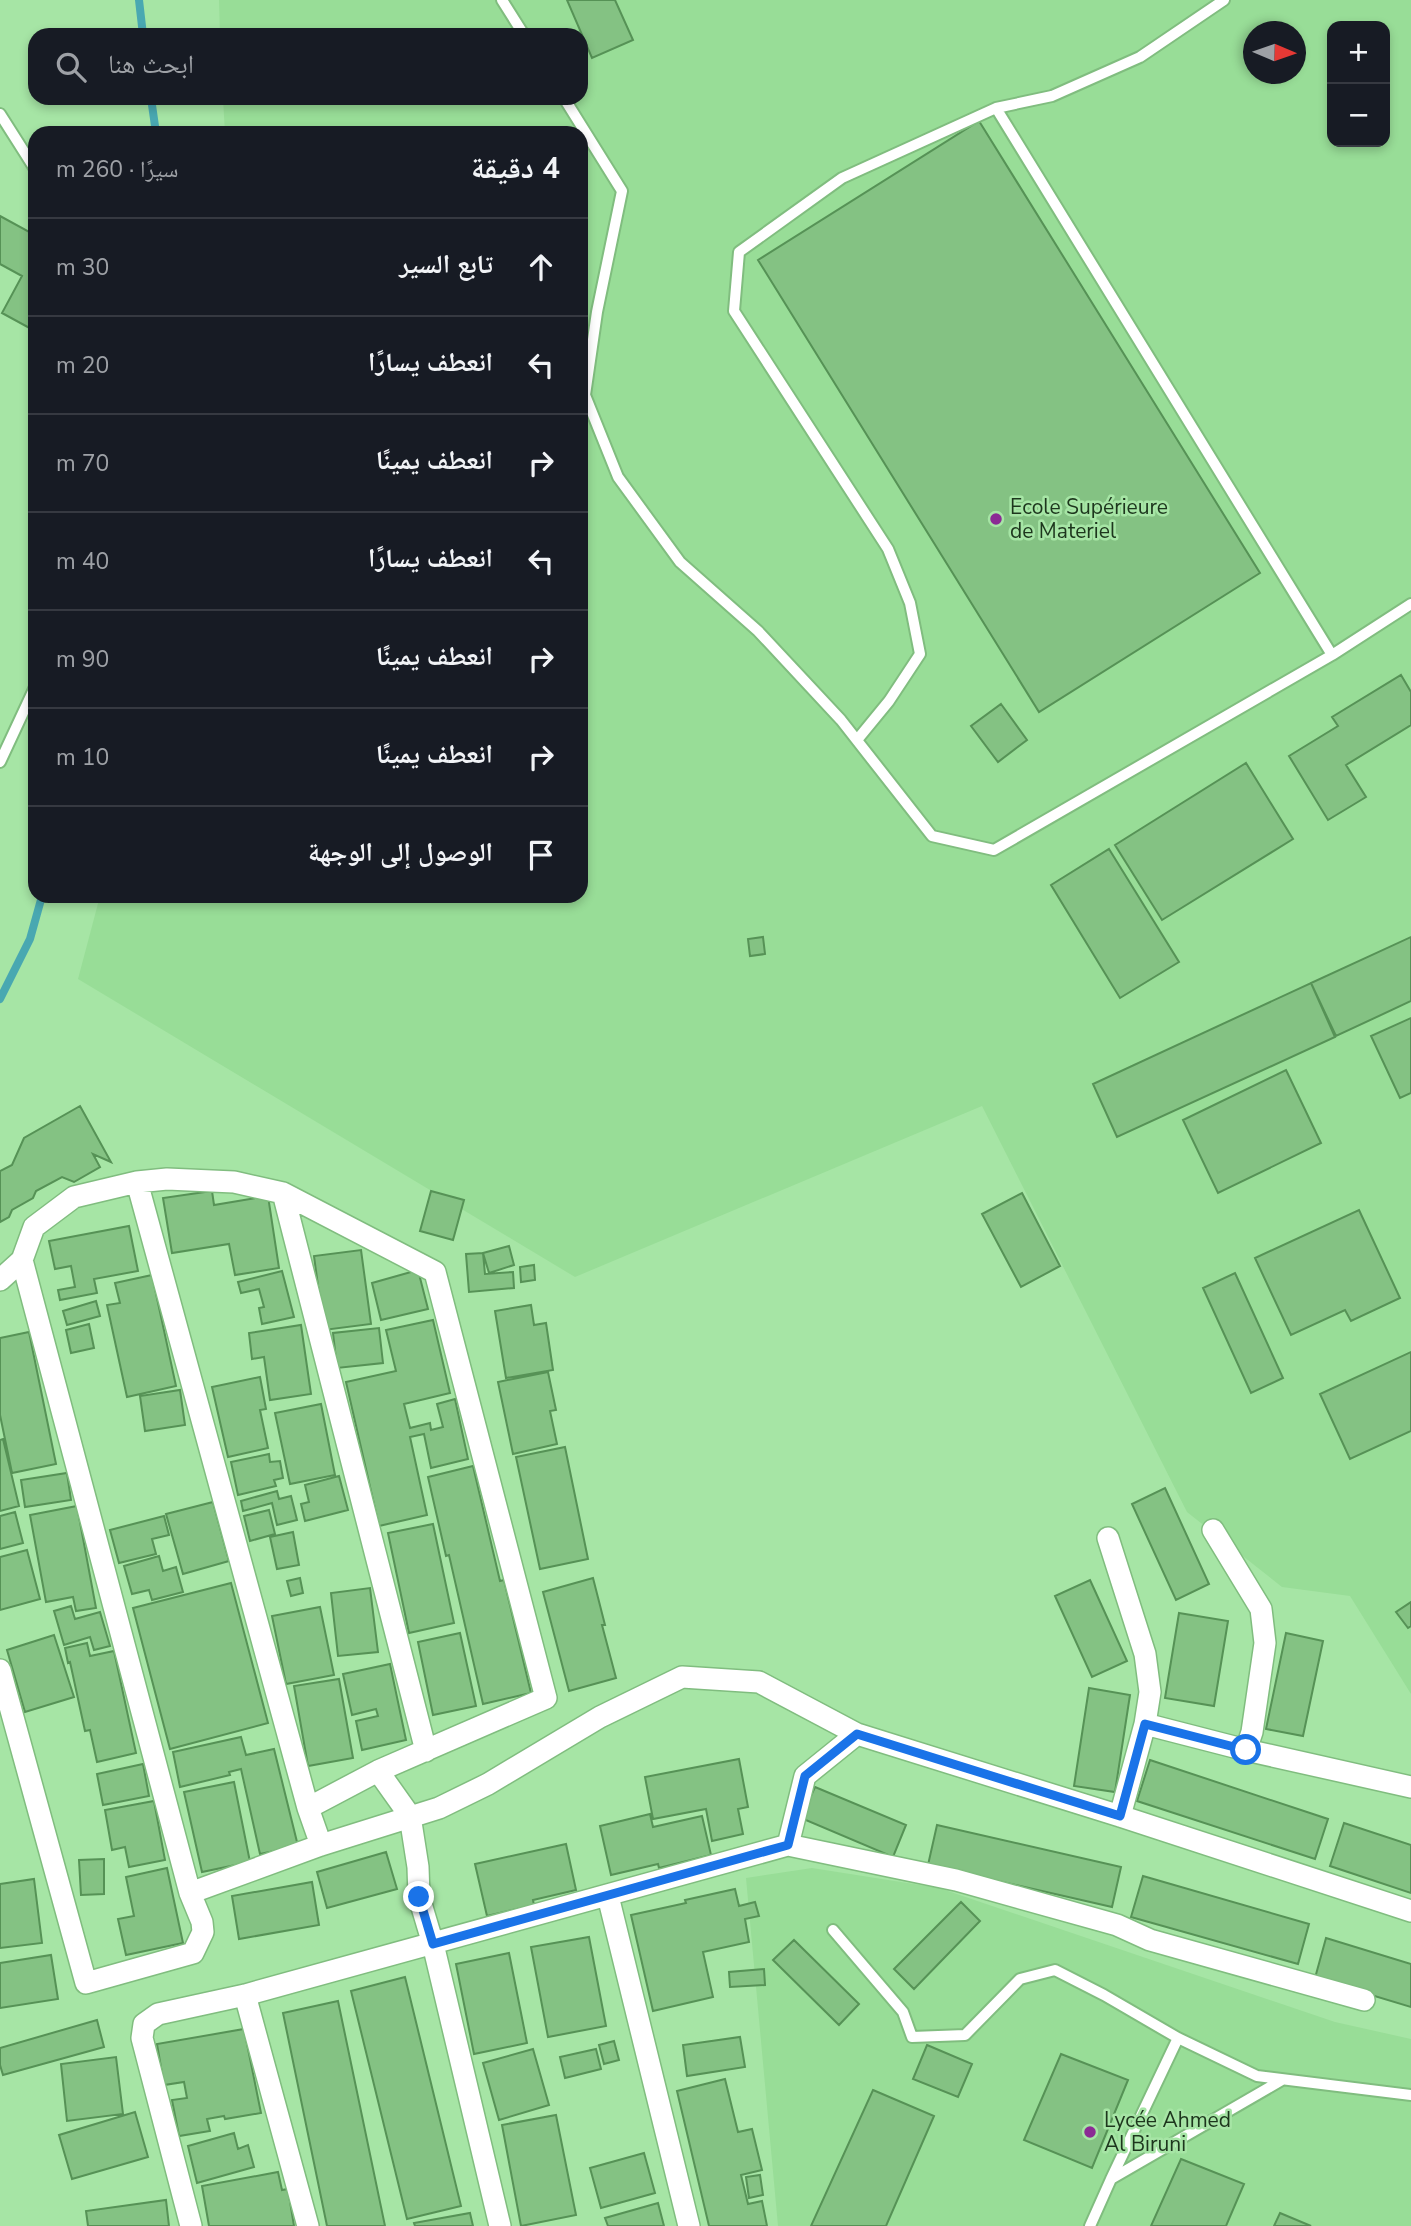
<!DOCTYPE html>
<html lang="ar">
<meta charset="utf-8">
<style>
:root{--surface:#171b24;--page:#20242c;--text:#f1f3f6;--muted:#9ea1a6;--line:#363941}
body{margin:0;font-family:"Nunito Sans","Noto Naskh Arabic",sans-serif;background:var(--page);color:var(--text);direction:rtl}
.controls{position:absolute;right:21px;top:21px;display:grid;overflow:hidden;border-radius:14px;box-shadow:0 4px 10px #0003}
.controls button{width:63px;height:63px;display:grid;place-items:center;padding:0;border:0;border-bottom:2px solid var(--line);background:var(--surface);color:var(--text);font:35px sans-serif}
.compass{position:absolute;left:1243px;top:21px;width:63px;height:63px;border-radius:50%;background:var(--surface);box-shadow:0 4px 10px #0003;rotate:92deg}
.stop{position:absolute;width:21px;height:21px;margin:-16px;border:5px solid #1a73e8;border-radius:50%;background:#fff}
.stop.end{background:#1a73e8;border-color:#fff;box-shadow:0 2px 7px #0008}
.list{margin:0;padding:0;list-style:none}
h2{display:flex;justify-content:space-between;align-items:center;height:91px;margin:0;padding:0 28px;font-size:30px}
h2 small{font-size:23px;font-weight:400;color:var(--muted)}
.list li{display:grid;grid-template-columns:46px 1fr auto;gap:21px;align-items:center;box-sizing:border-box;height:98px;padding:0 28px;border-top:2px solid var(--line)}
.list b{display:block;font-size:26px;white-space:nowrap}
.list em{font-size:23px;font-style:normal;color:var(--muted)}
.icon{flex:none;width:38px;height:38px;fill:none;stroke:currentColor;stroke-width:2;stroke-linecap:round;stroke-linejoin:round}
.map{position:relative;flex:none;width:1411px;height:2226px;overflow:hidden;direction:ltr}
.search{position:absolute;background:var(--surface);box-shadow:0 4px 10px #0003;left:28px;top:28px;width:560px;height:77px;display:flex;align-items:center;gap:18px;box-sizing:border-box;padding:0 24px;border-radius:21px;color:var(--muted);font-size:26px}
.panel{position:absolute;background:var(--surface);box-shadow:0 4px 10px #0003;left:28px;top:126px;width:560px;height:777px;border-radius:21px;direction:rtl}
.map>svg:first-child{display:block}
.built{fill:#98dd97;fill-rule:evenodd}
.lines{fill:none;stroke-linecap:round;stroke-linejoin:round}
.stream{stroke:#49a8b1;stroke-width:8}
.building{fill:#84c283;stroke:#569256;stroke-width:2}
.service-casing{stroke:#80bd7f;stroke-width:14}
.minor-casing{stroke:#80bd7f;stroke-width:24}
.service{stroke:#fff;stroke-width:10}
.minor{stroke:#fff;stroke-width:21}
.route{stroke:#1a73e8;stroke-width:9}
.poi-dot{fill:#8b2b94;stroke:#a6e5a5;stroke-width:2.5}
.labels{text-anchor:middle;stroke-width:5;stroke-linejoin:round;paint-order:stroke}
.poi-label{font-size:21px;fill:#1d361d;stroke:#a6e5a5;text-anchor:start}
</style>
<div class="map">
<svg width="1411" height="2226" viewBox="0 0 1411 2226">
<rect width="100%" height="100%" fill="#a6e5a5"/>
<path class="built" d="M 219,0 L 1411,0 L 1411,1694 L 1350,1596 L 1282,1587 L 1187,1512 L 982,1106 L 575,1277 L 78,979 L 100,896 L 581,896 L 581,133 L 225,133 L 223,98 L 581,98 L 581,35 L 220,35 ZM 1332,26 L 1385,26 L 1385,142 L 1332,142 ZM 1254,32 L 1296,32 L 1296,74 L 1254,74 Z
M 812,1868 L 939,1888 L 1335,2022 L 1411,2039 L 1411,2226 L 778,2226 L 746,1878 Z"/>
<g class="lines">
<path class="stream" d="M 139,0 L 143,35
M 151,98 L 156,133
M 0,999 L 30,939 L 42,896"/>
</g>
<path class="building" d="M 567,0 L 615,0 L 633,40 L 592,58 Z
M 979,121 L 1260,573 L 1039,712 L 758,260 Z
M 0,216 L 35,235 L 35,331 L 2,313 L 22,276 L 0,264 Z
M 1401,675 L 1411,692 L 1411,725 L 1346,765 L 1366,797 L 1328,820 L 1289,756 L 1338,726 L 1332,717 Z
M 1001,704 L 1027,740 L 998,762 L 971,726 Z
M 1246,763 L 1293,839 L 1162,920 L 1115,845 Z
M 1109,849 L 1179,962 L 1120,998 L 1051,885 Z
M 763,937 L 765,954 L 750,956 L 748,939 Z
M 1411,937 L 1411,1001 L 1336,1036 L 1311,983 Z
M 1311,983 L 1335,1037 L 1117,1137 L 1093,1084 Z
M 1411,1018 L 1411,1093 L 1400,1098 L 1371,1036 Z
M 1286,1070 L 1321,1143 L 1218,1193 L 1183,1120 Z
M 80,1106 L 111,1162 L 93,1154 L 100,1167 L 74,1182 L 62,1177 L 36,1191 L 33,1198 L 12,1210 L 9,1217 L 0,1222 L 0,1171 L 12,1165 L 24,1138 Z
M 212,1191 L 214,1205 L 268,1196 L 279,1268 L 235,1275 L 229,1244 L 172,1253 L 163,1198 Z
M 431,1191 L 464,1200 L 453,1240 L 420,1231 Z
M 1022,1193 L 1060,1266 L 1021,1287 L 982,1214 Z
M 1359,1210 L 1400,1298 L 1351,1321 L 1345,1310 L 1291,1335 L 1255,1258 Z
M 129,1226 L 138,1271 L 94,1279 L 97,1293 L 60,1300 L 58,1290 L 75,1287 L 71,1266 L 55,1269 L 49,1241 Z
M 509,1246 L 514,1265 L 489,1273 L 483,1253 Z
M 361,1250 L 371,1324 L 324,1330 L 314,1256 Z
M 483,1253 L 485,1274 L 513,1272 L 514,1288 L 469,1292 L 466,1254 Z
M 534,1265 L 535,1280 L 521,1282 L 520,1267 Z
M 418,1270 L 428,1309 L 381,1320 L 372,1283 Z
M 282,1271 L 294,1317 L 262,1324 L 259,1308 L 264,1307 L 259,1289 L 241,1293 L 238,1282 Z
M 1235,1273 L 1283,1378 L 1251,1393 L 1203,1288 Z
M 152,1275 L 176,1386 L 127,1397 L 107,1305 L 120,1303 L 115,1283 Z
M 96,1301 L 100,1316 L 67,1325 L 63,1311 Z
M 531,1305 L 534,1325 L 546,1323 L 553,1370 L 506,1378 L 495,1311 Z
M 433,1320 L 450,1393 L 404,1404 L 410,1428 L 430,1423 L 431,1430 L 443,1427 L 437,1404 L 455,1399 L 468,1459 L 431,1468 L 424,1434 L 410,1437 L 427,1515 L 379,1526 L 346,1382 L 396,1371 L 386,1330 Z
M 89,1324 L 94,1348 L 71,1353 L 66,1330 Z
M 301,1325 L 311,1394 L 270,1400 L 264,1357 L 252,1359 L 249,1333 Z
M 379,1328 L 383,1363 L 337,1368 L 333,1333 Z
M 29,1332 L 56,1464 L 12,1473 L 0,1415 L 0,1338 Z
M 1411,1352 L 1411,1431 L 1350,1459 L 1320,1394 Z
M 548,1372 L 556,1410 L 550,1411 L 557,1444 L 513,1454 L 498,1382 Z
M 260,1377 L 266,1409 L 260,1410 L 268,1448 L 228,1457 L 212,1387 Z
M 180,1390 L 185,1425 L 145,1431 L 140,1396 Z
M 321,1404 L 335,1475 L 290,1484 L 275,1413 Z
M 3,1439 L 19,1506 L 0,1511 L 0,1440 Z
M 565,1447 L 588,1559 L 540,1569 L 516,1457 Z
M 269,1454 L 270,1462 L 280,1461 L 283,1478 L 274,1480 L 276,1486 L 238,1495 L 231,1462 Z
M 473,1466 L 500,1581 L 504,1580 L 531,1693 L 483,1704 L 449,1555 L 446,1556 L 428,1477 Z
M 67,1473 L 71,1500 L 25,1507 L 21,1480 Z
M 339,1476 L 348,1510 L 305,1521 L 301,1504 L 309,1502 L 305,1485 Z
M 1165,1488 L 1209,1584 L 1176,1600 L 1132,1504 Z
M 277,1491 L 279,1499 L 291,1496 L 297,1520 L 277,1525 L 272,1503 L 243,1511 L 241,1501 Z
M 213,1502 L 229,1561 L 183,1574 L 166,1514 Z
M 77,1506 L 96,1608 L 76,1611 L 73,1597 L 46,1602 L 30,1515 Z
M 269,1510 L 275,1534 L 250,1541 L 244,1516 Z
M 15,1512 L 23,1543 L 0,1549 L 0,1516 Z
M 164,1516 L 169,1535 L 152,1539 L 156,1554 L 119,1563 L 110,1530 Z
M 433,1524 L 454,1623 L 409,1633 L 388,1533 Z
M 293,1532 L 299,1565 L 277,1569 L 270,1537 Z
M 27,1550 L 40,1599 L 0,1610 L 0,1557 Z
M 159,1556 L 163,1571 L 176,1567 L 183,1592 L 152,1600 L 149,1590 L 132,1594 L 124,1566 Z
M 300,1578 L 303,1593 L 291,1596 L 287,1581 Z
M 593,1578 L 605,1625 L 602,1625 L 616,1678 L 569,1691 L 543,1592 Z
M 1090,1580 L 1127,1661 L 1092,1677 L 1055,1596 Z
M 231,1583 L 268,1723 L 170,1749 L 133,1608 Z
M 370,1588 L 378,1652 L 338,1656 L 331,1593 Z
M 1411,1602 L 1411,1626 L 1408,1628 L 1396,1612 Z
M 71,1606 L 75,1619 L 100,1612 L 110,1646 L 94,1650 L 90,1637 L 64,1645 L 54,1611 Z
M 320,1607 L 334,1675 L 286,1684 L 272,1616 Z
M 1179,1613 L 1228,1621 L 1214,1706 L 1165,1698 Z
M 460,1633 L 476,1706 L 433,1715 L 418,1642 Z
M 1286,1633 L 1323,1641 L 1303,1736 L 1266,1729 Z
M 54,1635 L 74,1697 L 25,1712 L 7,1650 Z
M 87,1643 L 90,1656 L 114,1651 L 136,1753 L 97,1762 L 90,1730 L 85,1731 L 70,1662 L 68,1663 L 65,1648 Z
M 390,1664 L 406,1740 L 362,1750 L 356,1721 L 378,1716 L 376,1709 L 352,1715 L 343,1674 Z
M 339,1679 L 353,1758 L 308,1766 L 294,1686 Z
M 1089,1688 L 1130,1695 L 1115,1792 L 1074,1786 Z
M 241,1737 L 246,1755 L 274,1749 L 298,1846 L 260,1854 L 241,1769 L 229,1772 L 230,1775 L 180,1787 L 173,1752 Z
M 739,1759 L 748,1807 L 738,1809 L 743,1834 L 712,1841 L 706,1809 L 653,1819 L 645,1777 Z
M 1150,1760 L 1328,1819 L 1315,1859 L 1137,1801 Z
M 143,1764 L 149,1796 L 103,1805 L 97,1774 Z
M 234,1782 L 250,1862 L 202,1872 L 184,1792 Z
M 815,1787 L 906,1825 L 893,1857 L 801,1818 Z
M 154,1801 L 165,1860 L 129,1867 L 125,1847 L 112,1850 L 105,1810 Z
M 650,1814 L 653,1827 L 702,1816 L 711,1855 L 659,1868 L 658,1864 L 611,1875 L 600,1826 Z
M 1344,1823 L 1411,1845 L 1411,1893 L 1330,1866 Z
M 937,1825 L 1121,1867 L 1112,1907 L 928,1865 Z
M 566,1844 L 576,1890 L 533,1900 L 534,1905 L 487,1916 L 475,1864 Z
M 386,1852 L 397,1889 L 327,1908 L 317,1872 Z
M 104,1859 L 104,1894 L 81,1895 L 79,1860 Z
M 167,1868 L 183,1943 L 126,1955 L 118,1919 L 134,1916 L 126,1877 Z
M 1143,1876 L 1309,1924 L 1298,1964 L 1131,1917 Z
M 34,1879 L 42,1943 L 0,1948 L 0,1884 Z
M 312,1882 L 319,1925 L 239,1939 L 232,1896 Z
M 735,1889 L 739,1906 L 755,1902 L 759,1916 L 745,1919 L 749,1942 L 703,1952 L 713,1997 L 653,2011 L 631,1915 L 686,1903 L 685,1900 Z
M 961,1902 L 980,1921 L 914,1989 L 894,1969 Z
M 589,1937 L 606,2026 L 548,2037 L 531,1947 Z
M 1326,1938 L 1411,1964 L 1411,2007 L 1315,1978 Z
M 794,1940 L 859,2004 L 839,2025 L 773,1960 Z
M 509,1953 L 527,2043 L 474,2054 L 456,1964 Z
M 51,1955 L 58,1999 L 0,2008 L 0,1963 Z
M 764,1969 L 765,1985 L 730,1987 L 729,1972 Z
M 405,1977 L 461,2206 L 407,2219 L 351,1991 Z
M 338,2001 L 385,2226 L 327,2226 L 283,2013 Z
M 97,2020 L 104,2047 L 3,2075 L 0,2065 L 0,2048 Z
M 244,2029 L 261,2113 L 225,2119 L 224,2116 L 207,2119 L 210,2131 L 179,2136 L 172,2100 L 187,2098 L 184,2082 L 164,2085 L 157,2044 Z
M 740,2037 L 745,2067 L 687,2076 L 683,2045 Z
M 614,2041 L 619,2060 L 604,2064 L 599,2045 Z
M 927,2045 L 972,2064 L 958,2097 L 913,2079 Z
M 533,2049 L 549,2105 L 499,2120 L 483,2063 Z
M 596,2049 L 601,2069 L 565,2078 L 560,2057 Z
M 1061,2054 L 1128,2080 L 1092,2168 L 1024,2140 Z
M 116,2057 L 123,2114 L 67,2121 L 61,2064 Z
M 725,2079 L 738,2132 L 752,2129 L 762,2170 L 741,2175 L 748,2204 L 762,2201 L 767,2226 L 709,2226 L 677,2091 Z
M 873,2090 L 934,2116 L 886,2226 L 811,2226 Z
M 135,2112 L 148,2157 L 72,2179 L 59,2135 Z
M 556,2115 L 576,2215 L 521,2226 L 502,2125 Z
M 234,2133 L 238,2149 L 248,2145 L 254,2167 L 197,2183 L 188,2146 Z
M 644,2153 L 655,2193 L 601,2208 L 590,2168 Z
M 1181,2159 L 1244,2184 L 1226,2226 L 1151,2226 Z
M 278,2172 L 282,2190 L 288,2189 L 294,2226 L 209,2226 L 202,2186 Z
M 760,2175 L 763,2195 L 749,2198 L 746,2177 Z
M 166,2200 L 169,2226 L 88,2226 L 86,2211 Z
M 658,2203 L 664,2226 L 608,2226 L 605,2218 Z
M 470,2213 L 473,2226 L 415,2226 L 414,2223 Z
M 1280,2213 L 1311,2226 L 1274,2226 Z"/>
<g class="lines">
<g class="service-casing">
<path id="service" d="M 502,0 L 524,35
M 564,98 L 622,191 L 597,312 L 585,395 L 618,477 L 680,562 L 758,631 L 841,720 L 932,836 L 994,850 L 1332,655 L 1411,604
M 996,108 L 1332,655
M 0,114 L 35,169
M 857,740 L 889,701 L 920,654 L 910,603 L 888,549 L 734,311 L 739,252 L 842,178 L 996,108 L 1052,96 L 1140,57 L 1224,0
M 0,762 L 35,687
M 833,1930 L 903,2012 L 912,2037 L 965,2035 L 1020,1979 L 1055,1970 L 1104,1995 L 1178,2038 L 1257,2076 L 1411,2095
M 1111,2179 L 1178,2038
M 1090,2226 L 1111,2179 L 1282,2080"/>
</g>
<g class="minor-casing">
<path id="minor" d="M 137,1182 L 308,1808 L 321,1845
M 283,1193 L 426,1751
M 0,1280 L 22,1260 L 34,1227 L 74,1197 L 137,1182 L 167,1179 L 234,1182 L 283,1193 L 435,1272 L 546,1698 L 378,1771 L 308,1808
M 1213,1530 L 1261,1609 L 1265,1643 L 1252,1732 L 1246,1750
M 1108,1538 L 1145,1654 L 1150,1692 L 1145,1724 L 1120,1816
M 0,1670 L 86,1983 L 193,1953 L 203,1932 L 202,1922 L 190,1893 L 22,1260
M 1145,1724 L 1246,1750 L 1411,1787
M 378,1771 L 410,1816 L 418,1867 L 419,1897 L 433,1944 L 500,2226
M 788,1845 L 805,1776 L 857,1734 L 1120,1816 L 1411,1911
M 190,1893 L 321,1845 L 439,1808 L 488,1784 L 600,1717 L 682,1677 L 759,1682 L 857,1734
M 608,1896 L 689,2226
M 245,1995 L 308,2226
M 191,2226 L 142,2038 L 144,2024 L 158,2014 L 245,1995 L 788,1845 L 956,1880 L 1117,1925 L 1150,1940 L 1364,2000"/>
</g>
<use href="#service" class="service"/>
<use href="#minor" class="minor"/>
</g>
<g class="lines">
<path class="route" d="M 419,1897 L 433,1944 L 788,1845 L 805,1776 L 857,1734 L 1120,1816 L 1145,1724 L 1246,1750"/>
</g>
<g class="poi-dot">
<circle cx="996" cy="519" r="7"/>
<circle cx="1090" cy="2132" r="7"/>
</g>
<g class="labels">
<g class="poi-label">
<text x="1010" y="514">Ecole Supérieure<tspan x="1010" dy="24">de Materiel</tspan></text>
<text x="1104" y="2127">Lycée Ahmed<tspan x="1104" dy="24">Al Biruni</tspan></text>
</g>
</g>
</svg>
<div class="controls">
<button>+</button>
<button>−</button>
</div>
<svg class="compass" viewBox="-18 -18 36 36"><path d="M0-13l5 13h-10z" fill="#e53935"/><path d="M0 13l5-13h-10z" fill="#9ea1a6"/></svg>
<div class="stop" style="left:1246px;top:1750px"></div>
<div class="stop end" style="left:419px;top:1897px"></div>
<div class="search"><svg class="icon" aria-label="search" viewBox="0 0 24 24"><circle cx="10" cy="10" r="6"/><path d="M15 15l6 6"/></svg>ابحث هنا</div>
<section class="panel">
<h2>4 دقيقة<small>سيرًا · 260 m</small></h2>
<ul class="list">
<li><svg class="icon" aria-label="ahead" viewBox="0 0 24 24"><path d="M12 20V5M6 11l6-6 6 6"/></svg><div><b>تابع السير</b></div><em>30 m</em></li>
<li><svg class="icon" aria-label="left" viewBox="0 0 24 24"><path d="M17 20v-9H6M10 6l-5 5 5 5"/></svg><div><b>انعطف يسارًا</b></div><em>20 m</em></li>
<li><svg class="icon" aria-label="right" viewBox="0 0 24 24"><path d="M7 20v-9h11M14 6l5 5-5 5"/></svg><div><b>انعطف يمينًا</b></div><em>70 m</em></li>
<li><svg class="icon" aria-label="left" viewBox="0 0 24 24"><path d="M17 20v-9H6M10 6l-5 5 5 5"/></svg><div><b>انعطف يسارًا</b></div><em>40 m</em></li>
<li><svg class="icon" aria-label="right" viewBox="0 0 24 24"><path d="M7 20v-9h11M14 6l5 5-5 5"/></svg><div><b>انعطف يمينًا</b></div><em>90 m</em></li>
<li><svg class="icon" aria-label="right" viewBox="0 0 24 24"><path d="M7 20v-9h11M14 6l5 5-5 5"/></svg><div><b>انعطف يمينًا</b></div><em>10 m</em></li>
<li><svg class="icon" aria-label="arrive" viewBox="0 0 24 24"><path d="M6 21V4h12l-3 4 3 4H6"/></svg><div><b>الوصول إلى الوجهة</b></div></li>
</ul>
</section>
</div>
